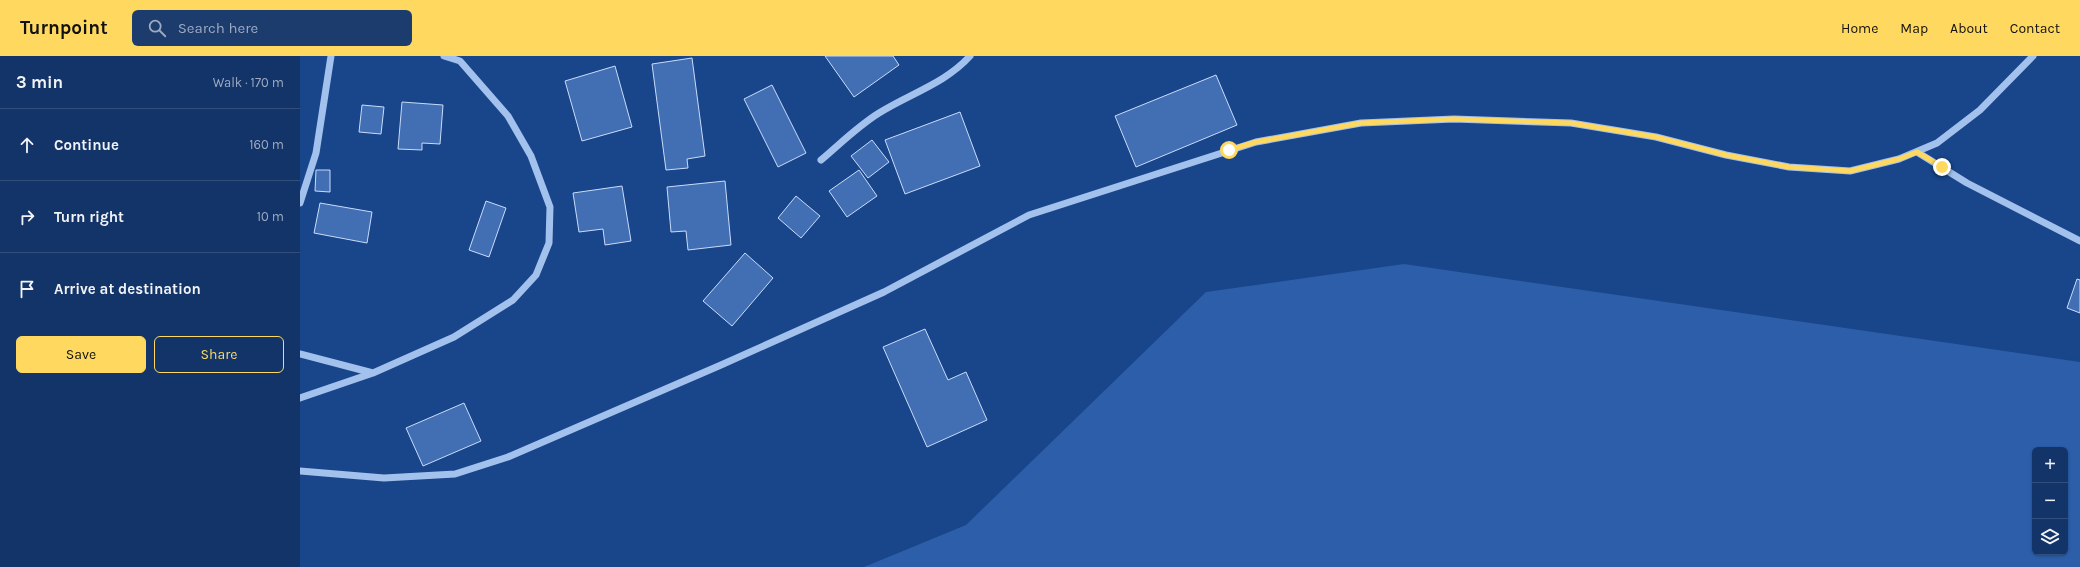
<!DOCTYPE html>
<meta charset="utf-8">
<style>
:root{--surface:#133468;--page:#1c3c6e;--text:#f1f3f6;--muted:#9daac0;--line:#324f7c;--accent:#ffd95f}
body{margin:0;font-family:Karla,sans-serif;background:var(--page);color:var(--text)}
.controls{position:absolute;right:12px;bottom:12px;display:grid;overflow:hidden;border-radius:6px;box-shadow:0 1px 3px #0004}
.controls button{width:36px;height:36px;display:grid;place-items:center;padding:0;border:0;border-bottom:1px solid var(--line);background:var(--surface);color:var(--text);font:20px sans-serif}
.stop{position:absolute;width:12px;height:12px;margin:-9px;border:3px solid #ffd95f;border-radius:50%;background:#fff}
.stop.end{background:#ffd95f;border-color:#fff;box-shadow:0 1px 4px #0008}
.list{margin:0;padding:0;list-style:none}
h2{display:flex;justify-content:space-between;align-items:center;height:52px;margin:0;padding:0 16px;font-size:17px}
h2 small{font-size:13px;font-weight:400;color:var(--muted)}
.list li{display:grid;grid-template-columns:26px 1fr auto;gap:12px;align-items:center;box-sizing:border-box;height:72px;padding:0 16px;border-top:1px solid var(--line)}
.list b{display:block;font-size:15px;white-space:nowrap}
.list em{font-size:13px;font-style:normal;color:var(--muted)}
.actions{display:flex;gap:8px;padding:12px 16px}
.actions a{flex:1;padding:9px 0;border:1px solid var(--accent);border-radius:6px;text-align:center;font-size:14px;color:var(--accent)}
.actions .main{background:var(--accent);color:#111}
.icon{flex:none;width:22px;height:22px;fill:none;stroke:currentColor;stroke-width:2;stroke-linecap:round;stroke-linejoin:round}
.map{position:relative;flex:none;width:1780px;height:511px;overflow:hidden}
header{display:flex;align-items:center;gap:24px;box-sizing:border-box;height:56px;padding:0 20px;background:var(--accent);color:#111}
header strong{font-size:19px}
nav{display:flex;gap:22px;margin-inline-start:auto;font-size:14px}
.search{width:280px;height:36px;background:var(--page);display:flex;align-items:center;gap:10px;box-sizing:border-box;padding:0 14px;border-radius:6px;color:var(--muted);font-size:15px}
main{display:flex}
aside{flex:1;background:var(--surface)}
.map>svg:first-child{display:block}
.green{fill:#2c5ea9;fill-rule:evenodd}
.building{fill:#426fb3;stroke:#c9dcfa}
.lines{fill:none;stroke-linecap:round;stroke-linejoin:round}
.minor{stroke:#a3c1ed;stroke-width:7}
.route{stroke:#ffd95f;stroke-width:5}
</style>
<header>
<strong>Turnpoint</strong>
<div class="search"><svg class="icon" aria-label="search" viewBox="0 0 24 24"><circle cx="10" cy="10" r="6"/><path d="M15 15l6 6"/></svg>Search here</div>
<nav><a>Home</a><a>Map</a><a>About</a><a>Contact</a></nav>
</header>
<main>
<aside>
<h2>3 min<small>Walk · 170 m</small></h2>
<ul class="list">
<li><svg class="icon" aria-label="ahead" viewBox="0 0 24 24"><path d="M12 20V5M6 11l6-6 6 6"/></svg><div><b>Continue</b></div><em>160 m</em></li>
<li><svg class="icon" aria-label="right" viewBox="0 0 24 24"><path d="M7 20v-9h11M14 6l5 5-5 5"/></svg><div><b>Turn right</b></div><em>10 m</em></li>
<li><svg class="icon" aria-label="arrive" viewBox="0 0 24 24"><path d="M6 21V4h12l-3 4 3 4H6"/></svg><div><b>Arrive at destination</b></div></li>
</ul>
<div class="actions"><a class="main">Save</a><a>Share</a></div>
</aside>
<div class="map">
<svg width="1780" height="511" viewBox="0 0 1780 511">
<rect width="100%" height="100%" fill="#19458a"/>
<path class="green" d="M 1104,208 L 1780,306 L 1780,511 L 564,511 L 666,469 L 906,236 ZM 1735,394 L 1765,394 L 1765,496 L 1735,496 Z"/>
<path class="building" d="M 525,0 L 593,0 L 599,9 L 554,41 Z
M 392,2 L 405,100 L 387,103 L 388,112 L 366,114 L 352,8 Z
M 315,10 L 332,71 L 282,85 L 265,25 Z
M 916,19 L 937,69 L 836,111 L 815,60 Z
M 472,29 L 506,97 L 478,111 L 444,43 Z
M 102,46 L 143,49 L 140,88 L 122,87 L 122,94 L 98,93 Z
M 62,49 L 84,51 L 81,78 L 59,76 Z
M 660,56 L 680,110 L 605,138 L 585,84 Z
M 572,84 L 589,106 L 568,122 L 551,100 Z
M 16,114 L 30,114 L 30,136 L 15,135 Z
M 559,114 L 577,140 L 547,161 L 529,135 Z
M 425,125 L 431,189 L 388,194 L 386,175 L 371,176 L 367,131 Z
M 322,130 L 331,185 L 305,189 L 303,173 L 279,176 L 273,137 Z
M 496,140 L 520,160 L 501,182 L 478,162 Z
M 186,145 L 206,152 L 189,201 L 169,194 Z
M 20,147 L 72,156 L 67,187 L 14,177 Z
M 445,197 L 473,222 L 432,270 L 403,245 Z
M 1777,223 L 1780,224 L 1780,257 L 1767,252 Z
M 625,273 L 648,324 L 666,316 L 687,364 L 627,391 L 583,291 Z
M 164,347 L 181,385 L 123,410 L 106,372 Z"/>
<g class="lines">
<path class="minor" d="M 1617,96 L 1667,127 L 1780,185
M 521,104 C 540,88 558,70 579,57 C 609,38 646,27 670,0
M 0,147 L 16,97 L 31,0
M 0,298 L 73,317
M 0,342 L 73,317 L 154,281 L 213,244 L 236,219 L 249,187 L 250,151 L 231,100 L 208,60 L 160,5 L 144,0
M 0,415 L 84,422 L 155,418 L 208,401 L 421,309 L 584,236 L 729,159 L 956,86 L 1061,67 L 1154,63 L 1271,67 L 1356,81 L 1426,99 L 1489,111 L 1550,115 L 1599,103 L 1637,87 L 1680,54 L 1733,0"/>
</g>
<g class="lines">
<path class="route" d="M 929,94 L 956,86 L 1061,67 L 1154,63 L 1271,67 L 1356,81 L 1426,99 L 1489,111 L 1550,115 L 1599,103 L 1617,96 L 1642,111"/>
</g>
</svg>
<div class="controls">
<button>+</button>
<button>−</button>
<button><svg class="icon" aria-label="layers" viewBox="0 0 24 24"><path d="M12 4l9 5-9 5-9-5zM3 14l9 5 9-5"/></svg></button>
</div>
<div class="stop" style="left:929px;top:94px"></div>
<div class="stop end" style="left:1642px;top:111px"></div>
</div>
</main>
